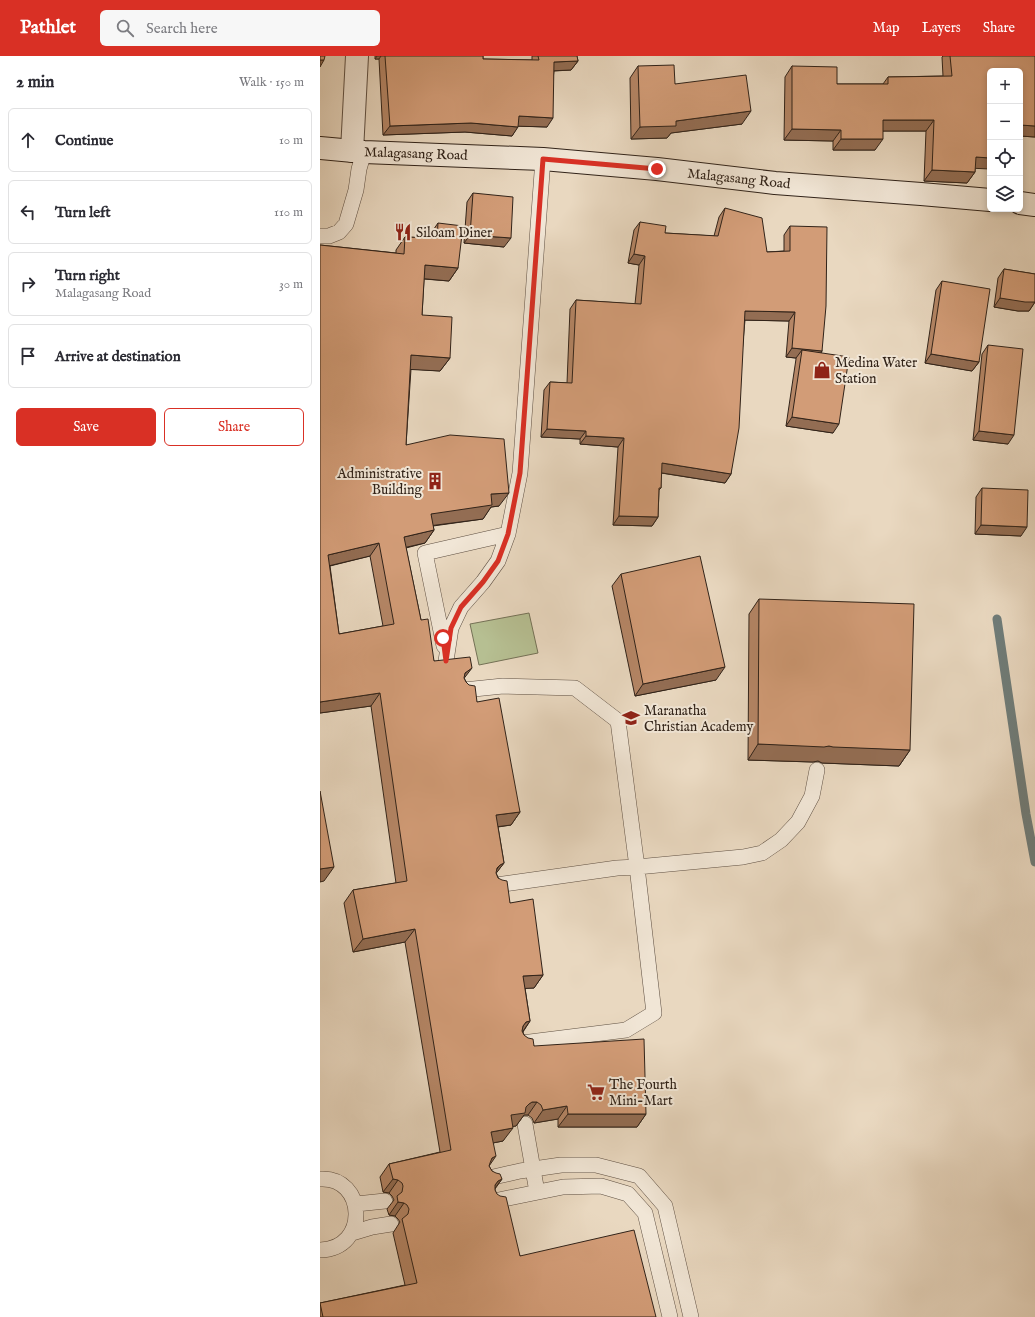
<!DOCTYPE html>
<meta charset="utf-8">
<style>
:root{--surface:#fff;--page:#f7f7f7;--text:#2b2b33;--muted:#7c7c81;--line:#e1e1e2;--accent:#d93025}
body{margin:0;font-family:"IM FELL English",serif;background:var(--page);color:var(--text)}
.controls{position:absolute;right:12px;top:12px;display:grid;overflow:hidden;border-radius:6px;box-shadow:0 2px 6px #0003}
.controls button{width:36px;height:36px;display:grid;place-items:center;padding:0;border:0;border-bottom:1px solid var(--line);background:var(--surface);color:var(--text);font:20px sans-serif}
.stop{position:absolute;width:12px;height:12px;margin:-9px;border:3px solid #d93025;border-radius:50%;background:#fff}
.stop.end{background:#d93025;border-color:#fff;box-shadow:0 1px 4px #0008}
.list{margin:0;padding:0;list-style:none}
h2{display:flex;justify-content:space-between;align-items:center;height:52px;margin:0;padding:0 16px;font-size:17px}
h2 small{font-size:13px;font-weight:400;color:var(--muted)}
.list li{display:grid;grid-template-columns:26px 1fr auto;gap:12px;align-items:center;box-sizing:border-box;height:64px;margin:0 8px 8px;padding:0 8px;border:1px solid var(--line);border-radius:6px}
.list b{display:block;font-size:15px;white-space:nowrap}
.list p{margin:0;font-size:13px;white-space:nowrap;color:var(--muted)}
.list em{font-size:13px;font-style:normal;color:var(--muted)}
.actions{display:flex;gap:8px;padding:12px 16px}
.actions a{flex:1;padding:9px 0;border:1px solid var(--accent);border-radius:6px;text-align:center;font-size:14px;color:var(--accent)}
.actions .main{background:var(--accent);color:#fff}
.icon{flex:none;width:22px;height:22px;fill:none;stroke:currentColor;stroke-width:2;stroke-linecap:round;stroke-linejoin:round}
.map{position:relative;flex:none;width:715px;height:1261px;overflow:hidden}
header{display:flex;align-items:center;gap:24px;box-sizing:border-box;height:56px;padding:0 20px;background:var(--accent);color:#fff}
header strong{font-size:19px}
nav{display:flex;gap:22px;margin-inline-start:auto;font-size:14px}
.search{width:280px;height:36px;background:var(--page);display:flex;align-items:center;gap:10px;box-sizing:border-box;padding:0 14px;border-radius:6px;color:var(--muted);font-size:15px}
main{display:flex}
aside{flex:1;background:var(--surface)}
.map>svg:first-child{display:block}
.green{fill:#b6bf92;stroke:#747156}
.lines{fill:none;stroke-linecap:round;stroke-linejoin:round}
.stream{stroke:#6f7c79;stroke-width:9}
.service-casing{stroke:#5f5043;stroke-width:16}
.tertiary-casing{stroke:#5f5043;stroke-width:24}
.secondary-casing{stroke:#312319;stroke-width:24}
.service{stroke:#f1e6d6;stroke-width:15}
.tertiary{stroke:#f1e6d6;stroke-width:22}
.secondary{stroke:#f1e6d6;stroke-width:22}
.wall{fill:#b58666;stroke:#312319;fill-rule:evenodd}
.shaded-wall{fill:#936d53;stroke:#312319}
.building{fill:#d29c77;stroke:#312319;fill-rule:evenodd}
.route{stroke:#d93025;stroke-width:5}
.labels{text-anchor:middle;stroke-width:4;stroke-linejoin:round;paint-order:stroke}
.street-label{font-size:14px;fill:#312319;stroke:#f1e6d6}
.poi-label{font-size:14px;fill:#312319;stroke:#f1e6d6;text-anchor:start}
</style>
<header>
<strong>Pathlet</strong>
<div class="search"><svg class="icon" aria-label="search" viewBox="0 0 24 24"><circle cx="10" cy="10" r="6"/><path d="M15 15l6 6"/></svg>Search here</div>
<nav><a>Map</a><a>Layers</a><a>Share</a></nav>
</header>
<main>
<aside>
<h2>2 min<small>Walk · 150 m</small></h2>
<ul class="list">
<li><svg class="icon" aria-label="ahead" viewBox="0 0 24 24"><path d="M12 20V5M6 11l6-6 6 6"/></svg><div><b>Continue</b></div><em>10 m</em></li>
<li><svg class="icon" aria-label="left" viewBox="0 0 24 24"><path d="M17 20v-9H6M10 6l-5 5 5 5"/></svg><div><b>Turn left</b></div><em>110 m</em></li>
<li><svg class="icon" aria-label="right" viewBox="0 0 24 24"><path d="M7 20v-9h11M14 6l5 5-5 5"/></svg><div><b>Turn right</b><p>Malagasang Road</p></div><em>30 m</em></li>
<li><svg class="icon" aria-label="arrive" viewBox="0 0 24 24"><path d="M6 21V4h12l-3 4 3 4H6"/></svg><div><b>Arrive at destination</b></div></li>
</ul>
<div class="actions"><a class="main">Save</a><a>Share</a></div>
</aside>
<div class="map">
<svg width="715" height="1261" viewBox="0 0 715 1261">
<rect width="100%" height="100%" fill="#e9d8c0"/>
<filter id="stains"><feTurbulence type="fractalNoise" baseFrequency=".005" numOctaves="4"/><feColorMatrix values="0 0 0 0 .2 0 0 0 0 .09 0 0 0 0 .02 0 0 0 .5 -.17"/></filter>
<radialGradient id="worn" r=".72"><stop offset=".6" stop-color="#630" stop-opacity="0"/><stop offset="1" stop-color="#630" stop-opacity=".3"/></radialGradient>
<path class="green" d="M 209,557 L 218,597 L 159,609 L 150,568 Z"/>
<g class="lines">
<path class="stream" d="M 677,563 L 706,758 L 715,806"/>
<g class="service-casing">
<path id="service" d="M 0,180 L 9,180 L 19,176 L 26,168 L 36,134 L 39,113 L 44,96
M 124,590 L 105,497 L 188,478
M 126,605 L 131,572 L 141,551 L 163,526 L 178,505 L 188,478 L 200,417 L 223,103
M 144,634 L 183,630 L 255,632 L 298,665 L 317,811 L 423,801 L 442,797 L 461,784 L 478,766 L 492,740 L 497,714
M 176,829 L 297,812 L 317,811 L 334,957 L 306,974 L 202,987
M 205,1068 L 217,1136
M 169,1122 L 200,1115 L 241,1109 L 276,1109 L 319,1120 L 345,1150 L 371,1261
M 0,1123 C 46,1120 50,1193 0,1194
M 174,1145 L 243,1131 L 281,1130 L 308,1138 L 325,1157 L 350,1261
M 36,1148 L 65,1145
M 32,1177 L 52,1171 L 71,1168"/>
</g>
<g class="tertiary-casing">
<path id="tertiary" d="M 32,95 L 37,0"/>
</g>
<g class="secondary-casing">
<path id="secondary" d="M 0,92 L 44,96 L 223,103 L 337,113 L 455,127 L 601,138 L 670,144
M 700,147 L 715,149"/>
</g>
<use href="#service" class="service"/>
<use href="#tertiary" class="tertiary"/>
<use href="#secondary" class="secondary"/>
</g>
<path class="wall" d="M 55,0 L 163,0 L 163,3 L 212,4 L 212,0 L 257,0 L 258,5 L 251,14 L 234,15 L 227,71 L 198,70 L 192,80 L 145,76 L 63,79 L 59,3 L 55,3 Z
M 623,0 L 715,0 L 715,81 L 700,80 L 700,15 L 655,113 L 655,116 L 647,127 L 604,125 L 606,75 L 563,75 L 555,94 L 513,94 L 513,85 L 464,84 L 465,21 L 472,10 L 517,28 L 563,28 L 568,21 L 623,20 L 622,1 Z
M 318,10 L 355,28 L 422,68 L 351,77 L 347,82 L 311,83 L 310,22 Z
M 153,137 L 184,191 L 144,187 L 147,146 Z
M 405,152 L 447,196 L 464,195 L 464,179 L 470,170 L 502,295 L 501,297 L 513,377 L 466,370 L 476,303 L 476,302 L 466,301 L 469,265 L 425,264 L 411,418 L 405,427 L 341,417 L 341,432 L 339,434 L 338,461 L 332,470 L 293,469 L 298,391 L 260,388 L 260,383 L 221,381 L 224,334 L 230,326 L 247,327 L 250,253 L 256,244 L 315,248 L 319,209 L 308,207 L 314,174 L 320,166 L 345,177 L 394,180 L 399,161 Z
M 118,167 L 138,212 L 129,225 L 104,223 L 102,259 L 130,302 L 120,315 L 91,313 L 86,389 L 179,450 L 171,451 L 163,463 L 113,470 L 114,474 L 105,487 L 86,492 L 101,564 L 114,605 L 144,622 L 157,646 L 200,756 L 191,769 L 178,771 L 184,807 L 176,817 L 190,847 L 223,919 L 214,932 L 205,932 L 210,965 L 203,976 L 204,979 L 214,990 L 326,1058 L 317,1071 L 238,1071 L 238,1063 L 214,1067 L 212,1062 L 208,1059 L 204,1059 L 196,1070 L 192,1070 L 183,1085 L 173,1087 L 169,1110 L 172,1115 L 182,1123 L 175,1133 L 175,1134 L 200,1200 L 336,1261 L 0,1261 L 0,1247 L 85,1229 L 73,1177 L 80,1166 L 78,1163 L 75,1160 L 69,1159 L 67,1153 L 74,1144 L 72,1140 L 69,1137 L 63,1136 L 60,1121 L 69,1108 L 120,1096 L 85,886 L 33,896 L 24,847 L 33,834 L 76,827 L 51,650 L 0,657 L 0,189 L 76,197 L 76,194 L 85,181 L 109,182 L 109,180 ZM 50,500 L 63,570 L 19,578 L 10,510 Z
M 684,213 L 715,218 L 715,246 L 709,255 L 698,255 L 674,251 L 678,222 Z
M 622,225 L 659,306 L 652,315 L 605,307 L 616,234 Z
M 668,289 L 688,388 L 653,384 L 662,298 Z
M 662,432 L 701,480 L 655,478 L 656,441 Z
M 301,518 L 396,624 L 315,640 L 292,530 Z
M 439,543 L 590,694 L 579,710 L 502,707 L 498,705 L 493,706 L 428,704 L 429,558 Z"/>
<path class="shaded-wall" d="M 57,0 L 61,0 L 59,3 L 55,3 Z
M 0,4 L 4,4 L 0,11 Z
M 258,5 L 251,14 L 228,15 L 234,6 Z
M 431,55 L 422,68 L 351,77 L 347,82 L 311,83 L 320,71 L 356,65 Z
M 199,60 L 233,62 L 227,71 L 192,70 Z
M 563,64 L 614,64 L 606,75 L 555,75 Z
M 151,67 L 198,71 L 192,80 L 145,76 L 63,79 L 70,70 Z
M 700,69 L 715,70 L 715,81 L 700,80 Z
M 472,73 L 521,74 L 513,85 L 464,84 Z
M 521,83 L 563,83 L 555,94 L 513,94 Z
M 656,101 L 670,102 L 670,113 L 648,112 Z
M 612,114 L 655,116 L 647,127 L 604,125 Z
M 150,179 L 191,182 L 184,191 L 144,187 Z
M 314,198 L 325,200 L 319,209 L 308,207 Z
M 105,209 L 138,212 L 129,225 L 96,222 Z
M 680,242 L 715,246 L 709,255 L 698,255 L 674,251 Z
M 425,255 L 475,256 L 469,265 L 419,264 Z
M 472,292 L 502,295 L 496,304 L 482,294 L 476,302 L 466,301 Z
M 611,298 L 659,306 L 652,315 L 605,307 Z
M 91,299 L 130,302 L 120,315 L 82,313 Z
M 472,361 L 519,368 L 513,377 L 466,370 Z
M 227,373 L 266,375 L 260,383 L 221,381 Z
M 659,375 L 694,379 L 688,388 L 653,384 Z
M 266,380 L 304,382 L 298,391 L 260,388 Z
M 342,407 L 411,418 L 405,427 L 336,416 Z
M 189,437 L 179,450 L 171,451 L 163,463 L 101,471 L 111,458 L 171,438 Z
M 299,460 L 338,461 L 332,470 L 293,469 Z
M 661,469 L 707,471 L 701,480 L 655,478 Z
M 114,474 L 105,487 L 74,494 L 84,481 Z
M 59,487 L 50,500 L 0,512 L 8,499 Z
M 405,611 L 396,624 L 315,640 L 323,628 Z
M 152,612 L 142,625 L 145,617 Z
M 60,637 L 51,650 L 0,657 L 0,646 Z
M 438,688 L 509,690 L 590,694 L 579,710 L 502,707 L 498,705 L 493,706 L 428,704 Z
M 200,756 L 191,769 L 167,772 L 176,759 Z
M 184,807 L 174,820 L 168,825 L 180,809 Z
M 14,811 L 4,825 L 0,826 L 0,813 Z
M 95,873 L 85,886 L 33,896 L 43,883 Z
M 223,919 L 214,932 L 193,933 L 203,920 Z
M 210,965 L 201,978 L 203,970 L 206,966 Z
M 212,1046 L 217,1046 L 208,1059 L 204,1059 L 196,1070 L 181,1072 L 191,1059 Z
M 247,1050 L 238,1063 L 214,1067 L 223,1054 Z
M 248,1058 L 326,1058 L 317,1071 L 238,1071 Z
M 193,1072 L 183,1085 L 162,1089 L 171,1076 Z
M 176,1100 L 167,1113 L 163,1116 L 172,1102 Z
M 73,1123 L 78,1124 L 69,1137 L 63,1136 Z
M 182,1123 L 172,1136 L 166,1142 L 178,1125 Z
M 78,1146 L 84,1147 L 75,1160 L 69,1159 Z"/>
<path class="building" d="M 0,0 L 5,0 L 4,4 L 0,4 Z
M 65,0 L 163,0 L 163,3 L 219,4 L 218,0 L 257,0 L 258,5 L 234,6 L 233,62 L 199,60 L 198,71 L 151,67 L 70,70 Z
M 630,0 L 715,0 L 715,70 L 700,69 L 700,15 L 670,15 L 670,102 L 656,101 L 655,116 L 612,114 L 614,64 L 563,64 L 563,83 L 521,83 L 521,74 L 472,73 L 472,10 L 517,11 L 517,28 L 568,28 L 568,21 L 632,20 Z
M 354,9 L 355,28 L 426,19 L 431,55 L 356,65 L 356,70 L 320,71 L 318,10 Z
M 153,137 L 193,141 L 191,182 L 150,179 Z
M 405,152 L 442,162 L 447,196 L 470,195 L 470,170 L 507,171 L 506,250 L 502,295 L 472,292 L 475,256 L 425,255 L 419,372 L 411,418 L 342,407 L 341,432 L 339,432 L 338,461 L 299,460 L 304,382 L 266,380 L 266,375 L 227,373 L 230,326 L 252,327 L 256,244 L 321,248 L 325,200 L 314,198 L 320,166 L 346,170 L 345,177 L 398,180 Z
M 118,167 L 143,170 L 138,212 L 105,209 L 102,259 L 132,261 L 130,302 L 91,299 L 86,389 L 130,379 L 184,383 L 189,437 L 171,438 L 172,449 L 111,458 L 114,474 L 84,481 L 101,564 L 108,563 L 114,605 L 150,601 L 152,612 L 145,617 L 144,622 L 146,626 L 149,629 L 155,630 L 157,646 L 179,642 L 200,756 L 176,759 L 184,807 L 180,809 L 177,812 L 176,817 L 178,822 L 182,824 L 187,825 L 190,847 L 213,843 L 223,919 L 203,920 L 210,965 L 206,966 L 203,970 L 202,975 L 204,979 L 208,982 L 213,983 L 214,990 L 324,983 L 326,1058 L 248,1058 L 247,1050 L 223,1054 L 221,1049 L 217,1046 L 212,1046 L 209,1048 L 206,1051 L 205,1057 L 191,1059 L 193,1072 L 171,1076 L 176,1100 L 172,1102 L 170,1107 L 169,1110 L 172,1115 L 176,1117 L 180,1118 L 182,1123 L 178,1125 L 175,1129 L 175,1134 L 177,1138 L 180,1140 L 186,1141 L 200,1200 L 314,1174 L 336,1261 L 3,1261 L 0,1247 L 97,1227 L 82,1163 L 88,1158 L 89,1153 L 87,1149 L 84,1147 L 78,1146 L 77,1140 L 82,1136 L 83,1130 L 82,1127 L 78,1124 L 73,1123 L 69,1108 L 131,1094 L 95,873 L 43,883 L 33,834 L 87,825 L 60,637 L 0,646 L 0,189 L 84,198 L 85,181 L 117,182 ZM 59,487 L 74,568 L 19,578 L 8,499 Z
M 684,213 L 715,218 L 715,246 L 705,246 L 680,242 Z
M 622,225 L 670,233 L 659,306 L 611,298 Z
M 668,289 L 703,293 L 694,379 L 659,375 Z
M 482,294 L 529,301 L 519,368 L 472,361 Z
M 662,432 L 708,434 L 707,471 L 661,469 Z
M 380,500 L 405,611 L 323,628 L 301,518 Z
M 439,543 L 594,548 L 590,694 L 513,691 L 509,690 L 504,691 L 438,688 Z
M 0,735 L 14,811 L 0,813 Z"/>
<g class="lines">
<path class="route" d="M 123,582 L 126,605 L 131,572 L 141,551 L 163,526 L 178,505 L 188,478 L 200,417 L 223,103 L 337,113"/>
</g>
<defs>
<g id="restaurant-bare" transform="scale(1.38)"><path d="M-5-6h1v4h1v-4h1v4h1v-4h1v5L-1.5 .5V6h-2V.5L-5-1ZM5-6V6H3V1.5H1.5Q1.5-4 5-6Z" fill="#8f2418" stroke="#f1e6d6" stroke-width="2.5" paint-order="stroke"/></g>
<g id="shop-bare" transform="scale(1.38)"><path d="M-5-2.5h2.3a2.7 3.5 0 0 1 5.4 0H5L5.5 6h-11ZM-1.5-2.5h3a1.5 2.3 0 0 0-3 0Z" fill="#8f2418" stroke="#f1e6d6" stroke-width="2.5" paint-order="stroke"/></g>
<g id="building-bare" transform="scale(1.38)"><path d="M-4-6H4V6H1V3H-1V6H-4ZM-2.5-4.3h1.7v1.8h-1.7ZM.8-4.3h1.7v1.8H.8ZM-2.5-1h1.7V.8h-1.7ZM.8-1h1.7V.8H.8Z" fill="#8f2418" stroke="#f1e6d6" stroke-width="2.5" paint-order="stroke"/></g>
<g id="school-bare" transform="scale(1.38)"><path d="M0-5L7-2L0 1L-7-2ZM-4 1L0 2.5L4 1V4Q0 6-4 4Z" fill="#8f2418" stroke="#f1e6d6" stroke-width="2.5" paint-order="stroke"/></g>
<g id="supermarket-bare" transform="scale(1.38)"><path d="M-6-5.5h2.5l.6 2H6L4.5 2H-2.5L-4.4-4H-6ZM-1.5 3.2a1.3 1.3 0 1 0 .1 0ZM3 3.2a1.3 1.3 0 1 0 .1 0Z" fill="#8f2418" stroke="#f1e6d6" stroke-width="2.5" paint-order="stroke"/></g>
</defs>
<g fill-rule="evenodd">
<use href="#restaurant-bare" x="83" y="176"/>
<use href="#shop-bare" x="502" y="314"/>
<use href="#building-bare" x="115" y="425"/>
<use href="#school-bare" x="311" y="662"/>
<use href="#supermarket-bare" x="276" y="1036"/>
</g>
<g class="labels">
<g class="street-label">
<text transform="translate(96 97) rotate(2)" y="5">Malagasang Road</text>
<text transform="translate(419 122) rotate(6)" y="5">Malagasang Road</text>
</g>
<g class="poi-label">
<text x="96" y="181">Siloam Diner</text>
<text x="515" y="311">Medina Water<tspan x="515" dy="16">Station</tspan></text>
<text x="102" y="422" text-anchor="end">Administrative<tspan x="102" dy="16">Building</tspan></text>
<text x="324" y="659">Maranatha<tspan x="324" dy="16">Christian Academy</tspan></text>
<text x="289" y="1033">The Fourth<tspan x="289" dy="16">Mini-Mart</tspan></text>
</g>
</g>
<rect width="100%" height="100%" filter="url(#stains)"/>
<rect width="100%" height="100%" fill="url(#worn)"/>
</svg>
<div class="controls">
<button>+</button>
<button>−</button>
<button><svg class="icon" aria-label="locate" viewBox="0 0 24 24"><circle cx="12" cy="12" r="6"/><path d="M12 2v4M12 18v4M2 12h4M18 12h4"/></svg></button>
<button><svg class="icon" aria-label="layers" viewBox="0 0 24 24"><path d="M12 4l9 5-9 5-9-5zM3 14l9 5 9-5"/></svg></button>
</div>
<div class="stop" style="left:123px;top:582px"></div>
<div class="stop end" style="left:337px;top:113px"></div>
</div>
</main>
